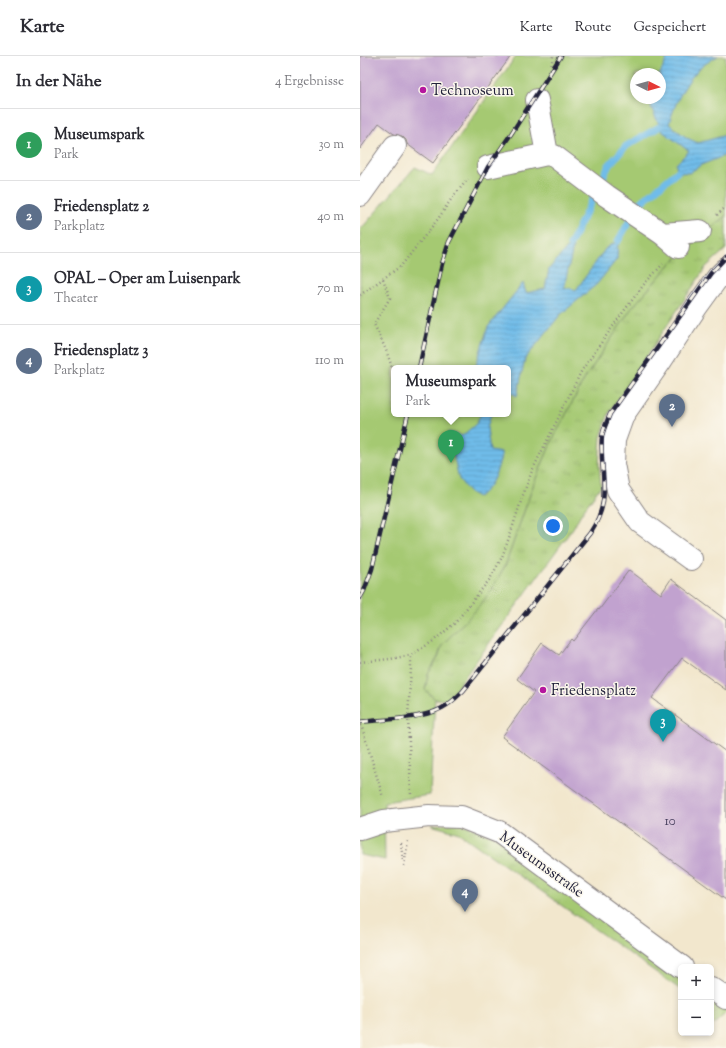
<!DOCTYPE html>
<html lang="de">
<meta charset="utf-8">
<style>
:root{--surface:#fff;--page:#f7f7f7;--text:#2b2b33;--muted:#7c7c81;--line:#e1e1e2;--accent:#ea580c}
body{margin:0;font-family:"Sorts Mill Goudy",serif;background:var(--page);color:var(--text)}
.controls{position:absolute;right:12px;bottom:12px;display:grid;overflow:hidden;border-radius:6px;box-shadow:0 2px 6px #0003}
.controls button{width:36px;height:36px;display:grid;place-items:center;padding:0;border:0;border-bottom:1px solid var(--line);background:var(--surface);color:var(--text);font:20px sans-serif}
.compass{position:absolute;left:270px;top:12px;width:36px;height:36px;border-radius:50%;background:var(--surface);box-shadow:0 2px 6px #0003;rotate:95deg}
.you{position:absolute;left:193px;top:470px;width:14px;height:14px;margin:-10px;border:3px solid #fff;border-radius:50%;background:#1a73e8;box-shadow:0 0 0 6px #1a73e833}
.badge{display:grid;place-items:center;width:26px;height:26px;border-radius:50%;background:var(--accent);color:#fff;font-size:13px;font-weight:700}
.pin{position:absolute;translate:-50% -33px;filter:drop-shadow(0 1px 2px #0008)}
.pin::after{content:'';position:absolute;top:21px;width:14px;height:12px;background:inherit;clip-path:polygon(0 0,100% 0,50% 100%)}
.popup{position:absolute;left:31px;top:309px;width:120px;height:52px;box-sizing:border-box;display:grid;place-content:center;border-radius:6px;background:var(--surface);filter:drop-shadow(0 1px 3px #0005);font-size:13px;white-space:nowrap;color:var(--muted)}
.popup b{font-size:15px;color:var(--text)}
.popup::after{content:'';position:absolute;left:50%;top:100%;margin-left:-8px;border:8px solid transparent;border-top-color:var(--surface)}
.list{margin:0;padding:0;list-style:none}
h2{display:flex;justify-content:space-between;align-items:center;height:52px;margin:0;padding:0 16px;font-size:17px}
h2 small{font-size:13px;font-weight:400;color:var(--muted)}
.list li{display:grid;grid-template-columns:26px 1fr auto;gap:12px;align-items:center;box-sizing:border-box;height:72px;padding:0 16px;border-top:1px solid var(--line)}
.list b{display:block;font-size:15px;white-space:nowrap}
.list p{margin:0;font-size:13px;white-space:nowrap;color:var(--muted)}
.list em{font-size:13px;font-style:normal;color:var(--muted)}
.map{position:relative;flex:none;width:366px;height:992px;overflow:hidden}
header{display:flex;align-items:center;gap:24px;box-sizing:border-box;height:56px;padding:0 20px;background:var(--surface);border-bottom:1px solid var(--line)}
header strong{font-size:19px}
nav{display:flex;gap:22px;margin-inline-start:auto;font-size:14px}
main{display:flex}
aside{flex:1;background:var(--surface)}
.map>svg:first-child{display:block}
.grass{fill:url(#grass-tufts);stroke:#647656}
.green{fill:#a5c972;stroke:#647656;fill-rule:evenodd}
.water{fill:url(#water-rules);stroke:#486f92}
.lines{fill:none;stroke-linecap:round;stroke-linejoin:round}
.stream{stroke:#6fbce9;stroke-width:7}
.building{fill:#c1a2cf}
.minor-casing{stroke:#8a8484;stroke-width:24}
.path{stroke:#8a8484;stroke-width:2.5;stroke-dasharray:1 3;stroke-linecap:butt}
.minor{stroke:#fff;stroke-width:22}
.rail-casing{stroke:#22223b;stroke-width:4.5}
.rail{stroke:#fbf7ec;stroke-width:3;stroke-dasharray:9;stroke-linecap:butt}
.poi-dot{fill:#b5179e;stroke:#fbf7ec;stroke-width:1.5}
.labels{text-anchor:middle;stroke-width:3;stroke-linejoin:round;paint-order:stroke}
.number-label{font-size:13px;fill:#4a4260}
.poi-label{font-size:15px;fill:#22223b;stroke:#fbf7ec;text-anchor:start}
.street-label{font-size:15px;fill:#22223b;stroke:#fbf7ec}
</style>
<header>
<strong>Karte</strong>
<nav><a>Karte</a><a>Route</a><a>Gespeichert</a></nav>
</header>
<main>
<aside>
<h2>In der Nähe<small>4 Ergebnisse</small></h2>
<ul class="list">
<li><span class="badge" style="background:#2e9e5b">1</span><div><b>Museumspark</b><p>Park</p></div><em>30 m</em></li>
<li><span class="badge" style="background:#5c6f8a">2</span><div><b>Friedensplatz 2</b><p>Parkplatz</p></div><em>40 m</em></li>
<li><span class="badge" style="background:#0f9aa8">3</span><div><b>OPAL – Oper am Luisenpark</b><p>Theater</p></div><em>70 m</em></li>
<li><span class="badge" style="background:#5c6f8a">4</span><div><b>Friedensplatz 3</b><p>Parkplatz</p></div><em>110 m</em></li>
</ul>
</aside>
<div class="map">
<svg width="366" height="992" viewBox="0 0 366 992">
<defs>
<pattern id="grass-tufts" width="24" height="20" patternUnits="userSpaceOnUse"><rect width="24" height="20" fill="#a5c972"/><path d="M3 7l-1-3M5 7V3M7 7l1-3M15 17l-1-3M17 17v-4M19 17l1-3" fill="none" stroke="#8eac64"/></pattern>
<pattern id="water-rules" width="6" height="5" patternUnits="userSpaceOnUse"><rect width="6" height="5" fill="#6fbce9"/><path d="M0 2.5h6" fill="none" stroke="#60a1c9"/></pattern>
</defs>
<rect width="100%" height="100%" fill="#fbf7ec"/>
<filter id="ink" filterUnits="userSpaceOnUse"><feTurbulence type="fractalNoise" baseFrequency=".025" numOctaves="2"/><feDisplacementMap in="SourceGraphic" scale="8" xChannelSelector="R" yChannelSelector="G"/><feConvolveMatrix kernelMatrix="1 2 1 2 8 2 1 2 1" color-interpolation-filters="sRGB"/></filter>
<filter id="wash" filterUnits="userSpaceOnUse"><feTurbulence type="fractalNoise" baseFrequency=".012" numOctaves="4" result="noise"/><feDisplacementMap in="SourceGraphic" scale="16" xChannelSelector="R" yChannelSelector="G"/><feGaussianBlur stdDeviation="0.9" result="paint"/><feColorMatrix in="noise" values="0 0 0 0 0 0 0 0 0 0 0 0 0 0 0 0 0 1.4 0 .05"/><feComposite in="paint" operator="in"/></filter>
<g filter="url(#wash)">
<rect width="100%" height="100%" fill="#f2e7cd"/>
<path class="grass" d="M 366,160 L 366,193 L 346,211 L 249,357 L 241,381 L 239,409 L 241,430 L 222,456 L 213,472 L 88,644 L 75,643 L 65,634 L 68,618 L 78,601 L 82,589 L 116,553 L 145,510 L 174,427 L 191,387 L 225,322 L 271,253 L 312,206 Z
M 100,767 L 136,781 L 321,913 L 321,934 L 99,777 L 71,769 Z
M 351,937 L 366,951 L 366,957 L 351,971 Z"/>
<path class="green" d="M 156,0 L 366,0 L 366,160 L 312,206 L 271,253 L 225,322 L 191,387 L 174,427 L 145,510 L 130,536 L 116,554 L 82,589 L 78,601 L 68,618 L 65,634 L 75,643 L 70,739 L 24,746 L 25,804 L 0,799 L 0,174 L 55,111 L 72,119 ZM 276,18 L 300,18 L 300,42 L 276,42 ZM 34,312 L 148,312 L 148,358 L 34,358 Z"/>
<path class="water" d="M 308,0 L 358,0 C 351,4 341,10 336,16 C 323,30 314,50 309,68 L 327,82 L 338,87 L 366,79 L 366,99 L 341,109 L 329,117 L 317,116 L 316,108 L 329,95 L 302,75 L 291,51 L 294,42 L 300,42 L 300,18 Z
M 258,185 L 257,203 L 237,228 L 200,259 L 165,303 L 157,340 L 148,335 L 148,312 L 115,312 L 128,271 L 163,227 L 166,237 L 185,233 L 189,213 L 210,189 L 213,192 L 204,231 L 216,234 L 246,192 Z
M 121,358 L 131,358 L 127,372 L 130,395 L 142,397 C 137,414 134,430 118,441 L 109,436 L 99,423 L 88,376 L 102,380 L 116,368 Z"/>
<g class="lines">
<path class="stream" d="M 258,185 L 280,147 L 317,116
M 210,189 L 249,109 L 266,90 L 299,71"/>
</g>
<g id="blocks">
<path class="building" d="M 0,0 L 151,0 L 73,107 L 47,88 L 46,84 L 42,80 L 34,78 L 19,67 L 0,93 Z
M 269,514 L 301,538 L 311,523 L 366,564 L 366,634 L 322,602 L 292,642 L 366,696 L 366,844 L 142,681 L 174,636 L 157,623 L 182,587 L 199,599 L 211,583 L 213,585 L 238,553 L 239,554 Z"/>
</g>
</g>
<g filter="url(#ink)">
<use href="#blocks" fill-opacity="0" stroke="#8a8484" stroke-width="1"/>
<g class="lines">
<g class="minor-casing">
<path id="minor" d="M 177,44 L 187,98
M 128,111 L 187,98 L 194,100 L 247,140 L 303,178 L 318,191
M 0,139 L 35,90
M 303,178 L 340,175
M 331,503 L 280,466 L 258,434 L 253,408 L 254,384 L 263,359 L 300,306 L 337,250 L 358,221 L 366,213
M 0,773 L 24,765 L 69,760 L 101,761 L 139,776 L 322,911
M 351,932 L 366,942"/>
</g>
<path class="path" d="M 186,24 L 190,17 L 193,0
M 147,82 L 158,69
M 357,159 L 366,151
M 23,223 L 30,242 L 14,268 L 26,294 L 34,317
M 0,239 L 41,210 L 78,163 L 92,142 L 108,123
M 0,606 L 30,603 L 51,599
M 0,665 L 23,741
M 51,738 L 48,661 L 51,612 L 51,599 L 72,586 L 95,567 L 130,523 L 142,501 L 150,479 L 162,442 L 172,415 L 222,314 L 261,259 L 285,227 L 303,208
M 41,787 L 43,806
M 44,810 L 48,785"/>
<use href="#minor" class="minor"/>
<g class="rail-casing">
<path id="rail" d="M 59,312 L 82,208 L 89,186 L 128,111 L 151,78 L 201,0
M 0,542 L 4,535 L 12,513 L 48,358
M 0,666 C 25,663 66,664 87,649 C 93,645 98,640 103,635 L 230,477 C 248,450 244,433 242,403 C 242,396 241,388 242,381 C 243,373 247,366 250,358 L 351,217 L 366,201"/>
</g>
<use href="#rail" class="rail"/>
</g>
</g>
<g class="poi-dot">
<circle cx="63" cy="34" r="4"/>
<circle cx="183" cy="634" r="4"/>
</g>
<g class="labels">
<g class="number-label">
<text x="310" y="769">10</text>
</g>
<g class="poi-label">
<text x="71" y="39">Technoseum</text>
<text x="191" y="639">Friedensplatz</text>
</g>
<g class="street-label">
<text transform="translate(182 808) rotate(36)" y="5">Museumsstraße</text>
</g>
</g>
</svg>
<div class="controls">
<button>+</button>
<button>−</button>
</div>
<svg class="compass" viewBox="-18 -18 36 36"><path d="M0-13l5 13h-10z" fill="#e53935"/><path d="M0 13l5-13h-10z" fill="#7c7c81"/></svg>
<div class="you"></div>
<div class="pin badge" style="left:91px;top:407px;background:#2e9e5b">1</div>
<div class="popup"><b>Museumspark</b>Park</div>
<div class="pin badge" style="left:312px;top:371px;background:#5c6f8a">2</div>
<div class="pin badge" style="left:303px;top:686px;background:#0f9aa8">3</div>
<div class="pin badge" style="left:105px;top:856px;background:#5c6f8a">4</div>
</div>
</main>
